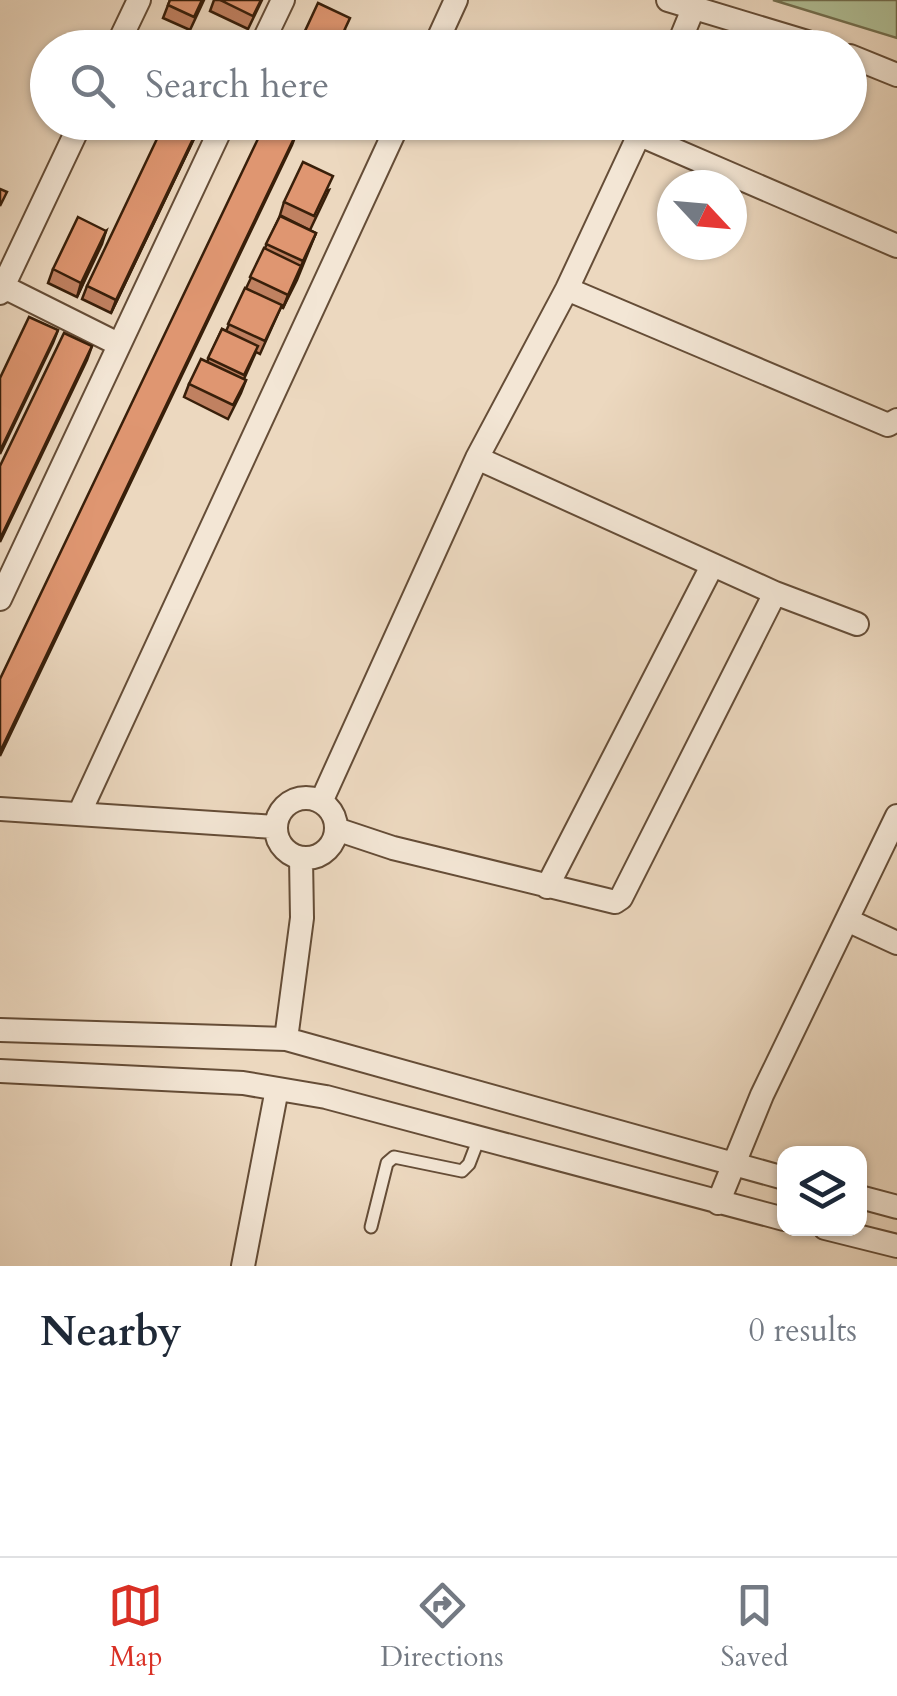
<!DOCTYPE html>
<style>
:root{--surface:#fff;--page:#f2f2f3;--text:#1f2937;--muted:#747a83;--line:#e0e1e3;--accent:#d93025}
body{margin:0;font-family:Cardo,serif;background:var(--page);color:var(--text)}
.controls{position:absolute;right:30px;bottom:30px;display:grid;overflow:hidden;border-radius:20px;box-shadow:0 2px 8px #0004}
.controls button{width:90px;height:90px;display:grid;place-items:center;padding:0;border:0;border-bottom:2px solid var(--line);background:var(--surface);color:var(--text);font:50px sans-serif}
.compass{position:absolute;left:657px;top:170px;width:90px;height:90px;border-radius:50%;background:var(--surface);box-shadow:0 2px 8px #0004;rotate:116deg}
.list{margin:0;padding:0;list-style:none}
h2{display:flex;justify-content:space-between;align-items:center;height:130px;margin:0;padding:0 40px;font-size:42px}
h2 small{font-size:32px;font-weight:400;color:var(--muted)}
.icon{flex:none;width:55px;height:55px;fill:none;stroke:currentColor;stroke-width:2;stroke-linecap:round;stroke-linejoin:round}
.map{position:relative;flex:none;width:897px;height:1266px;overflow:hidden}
.search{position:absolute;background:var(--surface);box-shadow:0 2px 8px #0004;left:30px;right:30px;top:30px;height:110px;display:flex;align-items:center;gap:25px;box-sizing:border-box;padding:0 35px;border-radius:55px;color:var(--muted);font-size:38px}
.sheet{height:290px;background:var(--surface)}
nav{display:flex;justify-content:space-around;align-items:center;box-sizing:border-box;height:140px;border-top:2px solid var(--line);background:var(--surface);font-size:28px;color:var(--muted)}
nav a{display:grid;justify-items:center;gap:5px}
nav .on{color:var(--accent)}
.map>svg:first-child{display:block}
.green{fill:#b1c097;stroke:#747050;stroke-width:2.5}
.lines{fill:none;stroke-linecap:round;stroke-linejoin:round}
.lane-casing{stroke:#654d37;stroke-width:15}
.street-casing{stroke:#654d37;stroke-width:26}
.lane{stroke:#f3e6d5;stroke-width:11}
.street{stroke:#f3e6d5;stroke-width:22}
.wall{fill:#c08161;stroke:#381f0a;stroke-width:2.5}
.shaded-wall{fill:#9c694f;stroke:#381f0a;stroke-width:2.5}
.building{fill:#df9671;stroke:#381f0a;stroke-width:2.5}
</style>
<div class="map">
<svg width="897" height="1266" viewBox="0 0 897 1266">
<rect width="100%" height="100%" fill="#ecd8bf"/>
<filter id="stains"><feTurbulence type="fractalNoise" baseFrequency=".002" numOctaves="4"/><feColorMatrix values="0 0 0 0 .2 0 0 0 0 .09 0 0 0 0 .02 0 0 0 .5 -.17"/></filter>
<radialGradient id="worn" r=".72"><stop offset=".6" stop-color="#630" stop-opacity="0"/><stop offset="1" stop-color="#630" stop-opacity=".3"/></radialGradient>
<path class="green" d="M 773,0 L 897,0 L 897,38 Z"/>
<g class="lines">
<g class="lane-casing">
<path id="lane" d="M 371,1227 L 387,1163 L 394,1157 L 462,1171 L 469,1164 L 479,1138"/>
</g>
<g class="street-casing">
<path id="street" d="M 668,0 L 827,48
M 116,48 L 139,0
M 260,48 L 283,0
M 434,48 L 456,0
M 677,48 L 693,9
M 850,56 L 897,75
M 640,135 L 897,246
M 0,285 L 118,344
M 567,289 L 888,425 L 897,420
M 0,293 L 81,122
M 775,593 L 857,624
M 0,599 L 224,122
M276 828a30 30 0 1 1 60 0a30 30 0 1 1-60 0Z
M 321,802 L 477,458 L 567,289 L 645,122
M 0,809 L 275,827
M 79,814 L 399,122
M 336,829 L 393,848 L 615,902 L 621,898 L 775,593 L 477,458
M 547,887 L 712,566
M 847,920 L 897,943
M 0,1030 L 286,1039 L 784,1178
M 286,1039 L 302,918 L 301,858
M 0,1071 L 243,1083 L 326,1097 L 784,1219
M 860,1197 L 897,1207
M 718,1203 L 762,1095 L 897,816
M 825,1228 L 897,1246
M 243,1266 L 277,1089"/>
</g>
<use href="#lane" class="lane"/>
<use href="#street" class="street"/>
</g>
<path class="wall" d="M 170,0 L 204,0 L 190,30 L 163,18 Z
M 214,0 L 262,0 L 248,29 L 210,11 Z
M 305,31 L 345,31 L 338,48 L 307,48 L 300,44 Z
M 202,122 L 111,313 L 82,299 L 87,286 Z
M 329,190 L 310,230 L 280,215 L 284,202 Z
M 280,216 L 316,233 L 283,308 L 281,307 L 260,354 L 256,352 L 244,379 L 246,380 L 241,393 L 228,419 L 184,397 L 189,384 L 207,362 L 222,329 L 226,331 Z
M 106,231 L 77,297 L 48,283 L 53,269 Z"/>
<path class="shaded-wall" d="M 201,122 L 202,122 L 111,313 L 116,300 Z
M 297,132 L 292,145 L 0,756 L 0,752 Z
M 106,231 L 102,244 L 77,297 L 81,283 Z
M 316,233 L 297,280 L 283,308 L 288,295 Z
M 58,330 L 53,343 L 0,454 L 0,451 Z
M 92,346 L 87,360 L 0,542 L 0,539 Z"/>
<path class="building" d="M 170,0 L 202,0 L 194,17 L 168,5 Z
M 220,0 L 261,0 L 253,16 Z
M 318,3 L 350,18 L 337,46 L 305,31 Z
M 165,122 L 201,122 L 116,300 L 87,286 Z
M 266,122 L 277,122 L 297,132 L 0,752 L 0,679 Z
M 303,162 L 333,176 L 314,216 L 284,202 Z
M 0,189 L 7,192 L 0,206 Z
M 280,216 L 316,233 L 303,261 L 266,244 Z
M 78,217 L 106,231 L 81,283 L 53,269 Z
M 264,248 L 301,266 L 288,295 L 250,277 Z
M 245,288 L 282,305 L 265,341 L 228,324 Z
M 29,317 L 58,330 L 0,451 L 0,378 Z
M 222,329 L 258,346 L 244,375 L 208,358 Z
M 64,333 L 92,346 L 0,539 L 0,466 Z
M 201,359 L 246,380 L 233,405 L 189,384 Z"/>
<rect width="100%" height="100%" filter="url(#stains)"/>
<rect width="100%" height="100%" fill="url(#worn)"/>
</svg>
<div class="controls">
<button><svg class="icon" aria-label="layers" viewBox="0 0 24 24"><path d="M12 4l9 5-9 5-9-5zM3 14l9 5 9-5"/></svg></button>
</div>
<svg class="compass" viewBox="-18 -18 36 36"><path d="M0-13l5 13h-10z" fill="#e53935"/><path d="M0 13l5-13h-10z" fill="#747a83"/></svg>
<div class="search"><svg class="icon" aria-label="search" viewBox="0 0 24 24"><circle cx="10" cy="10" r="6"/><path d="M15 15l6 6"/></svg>Search here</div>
</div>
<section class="sheet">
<h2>Nearby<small>0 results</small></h2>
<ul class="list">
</ul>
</section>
<nav>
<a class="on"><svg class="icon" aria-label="map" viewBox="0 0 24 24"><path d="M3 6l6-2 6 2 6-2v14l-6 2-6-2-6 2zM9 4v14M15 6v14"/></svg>Map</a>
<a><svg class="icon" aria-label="directions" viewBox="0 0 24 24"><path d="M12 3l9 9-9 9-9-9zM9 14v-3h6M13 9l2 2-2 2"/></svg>Directions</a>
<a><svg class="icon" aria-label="saved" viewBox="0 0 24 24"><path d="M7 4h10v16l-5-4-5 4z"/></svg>Saved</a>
</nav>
